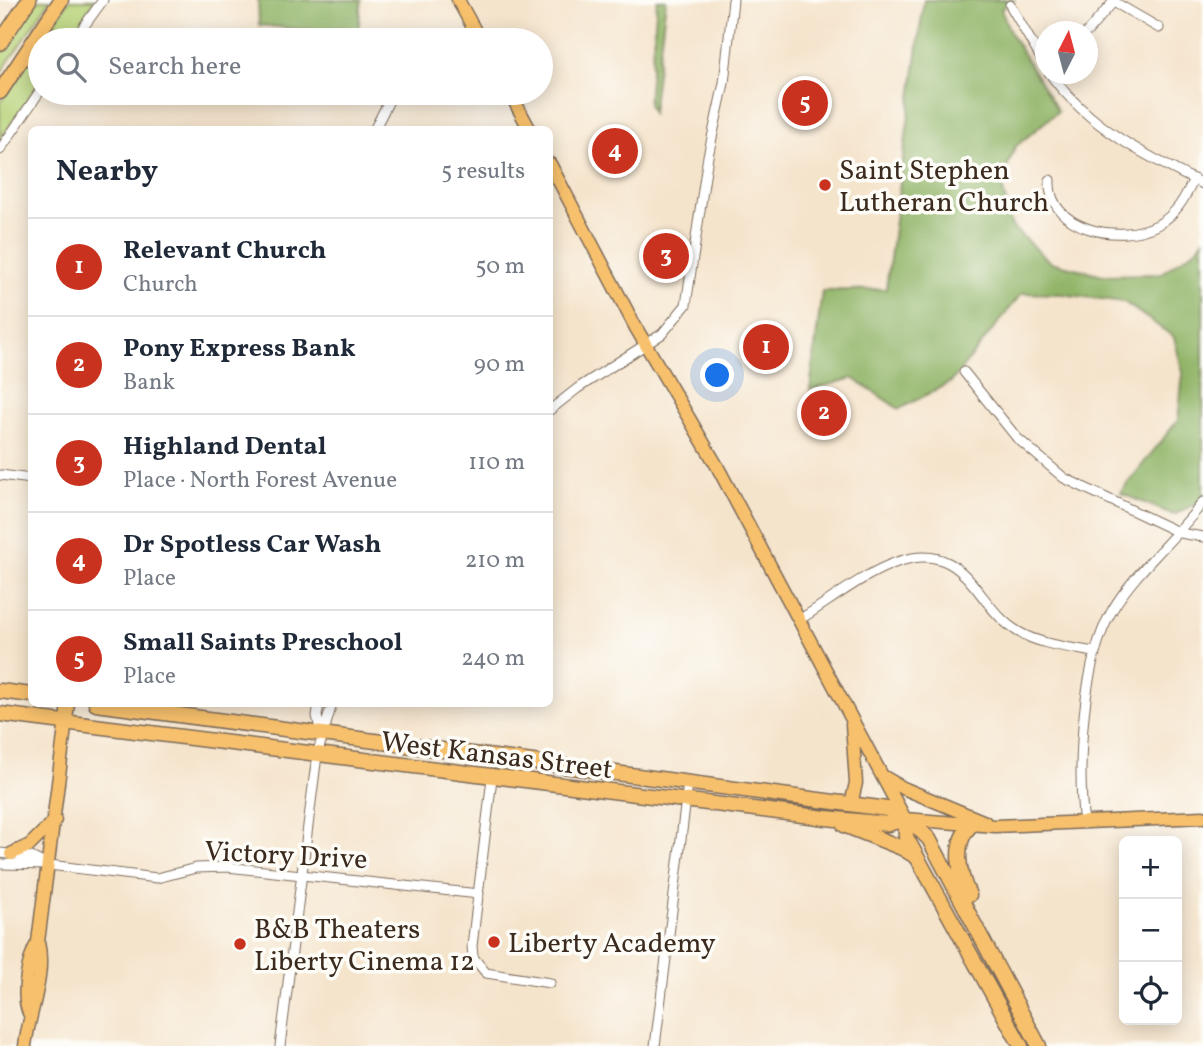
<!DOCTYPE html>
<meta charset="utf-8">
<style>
:root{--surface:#fff;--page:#f6f6f7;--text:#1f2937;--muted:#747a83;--line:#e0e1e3;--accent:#c8321e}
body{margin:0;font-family:Vollkorn,serif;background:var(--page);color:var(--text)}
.controls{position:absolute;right:21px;bottom:21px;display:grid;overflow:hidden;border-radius:10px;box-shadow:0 4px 18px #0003}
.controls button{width:63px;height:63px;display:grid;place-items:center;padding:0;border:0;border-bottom:2px solid var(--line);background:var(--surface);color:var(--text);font:35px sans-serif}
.compass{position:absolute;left:1035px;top:21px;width:63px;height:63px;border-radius:50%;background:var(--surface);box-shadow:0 4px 18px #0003;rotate:6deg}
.you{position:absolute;left:718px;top:376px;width:24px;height:24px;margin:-18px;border:5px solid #fff;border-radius:50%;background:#1a73e8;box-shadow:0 0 0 10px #1a73e833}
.badge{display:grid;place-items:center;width:46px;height:46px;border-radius:50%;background:var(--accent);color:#fff;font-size:23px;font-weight:700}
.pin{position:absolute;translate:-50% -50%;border:4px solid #fff;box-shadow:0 2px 7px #0006}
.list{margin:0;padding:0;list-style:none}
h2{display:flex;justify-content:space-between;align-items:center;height:91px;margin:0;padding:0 28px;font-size:30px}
h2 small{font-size:23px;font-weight:400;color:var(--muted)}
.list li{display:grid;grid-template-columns:46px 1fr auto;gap:21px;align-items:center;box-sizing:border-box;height:98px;padding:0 28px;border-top:2px solid var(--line)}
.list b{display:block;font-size:26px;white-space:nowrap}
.list p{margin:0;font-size:23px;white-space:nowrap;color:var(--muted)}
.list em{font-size:23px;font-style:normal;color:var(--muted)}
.icon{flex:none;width:38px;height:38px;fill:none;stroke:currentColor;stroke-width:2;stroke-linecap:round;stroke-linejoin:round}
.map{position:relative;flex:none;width:1203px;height:1046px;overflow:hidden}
.search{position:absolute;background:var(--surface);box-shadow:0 4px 18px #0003;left:28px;top:28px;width:525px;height:77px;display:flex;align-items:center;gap:18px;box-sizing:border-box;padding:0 24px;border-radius:38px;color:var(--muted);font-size:26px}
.panel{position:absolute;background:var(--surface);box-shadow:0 4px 18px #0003;left:28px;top:126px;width:525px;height:581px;border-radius:10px}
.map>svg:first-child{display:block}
.green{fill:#b8d379;stroke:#7a7e4c;stroke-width:2}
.forest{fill:#92b569;stroke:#667044;stroke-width:2}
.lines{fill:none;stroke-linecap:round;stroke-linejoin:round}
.minor-casing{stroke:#7c6b5b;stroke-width:11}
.major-casing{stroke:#7c6b5b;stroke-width:15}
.highway-casing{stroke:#7c6b5b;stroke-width:17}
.minor{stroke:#fff;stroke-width:9}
.major{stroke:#f7c06c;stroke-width:12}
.highway{stroke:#f7c06c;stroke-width:14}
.poi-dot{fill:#c8321e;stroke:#fdfcf7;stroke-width:2.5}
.labels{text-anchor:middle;stroke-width:7;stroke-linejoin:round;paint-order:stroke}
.poi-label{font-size:28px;fill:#3b2a1e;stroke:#fdfcf7;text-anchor:start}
.street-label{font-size:28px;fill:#3b2a1e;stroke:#fdfcf7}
</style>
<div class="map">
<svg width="1203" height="1046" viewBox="0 0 1203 1046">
<rect width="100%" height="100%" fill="#fdfcf7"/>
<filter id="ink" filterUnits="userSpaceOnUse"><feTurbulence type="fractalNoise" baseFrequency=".0143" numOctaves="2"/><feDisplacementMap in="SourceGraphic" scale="14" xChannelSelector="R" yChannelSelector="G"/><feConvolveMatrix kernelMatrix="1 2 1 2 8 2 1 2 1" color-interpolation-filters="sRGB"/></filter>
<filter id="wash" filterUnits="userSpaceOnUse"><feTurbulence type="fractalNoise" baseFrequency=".00686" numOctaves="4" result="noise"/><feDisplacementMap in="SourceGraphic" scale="28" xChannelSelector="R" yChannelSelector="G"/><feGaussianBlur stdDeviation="1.57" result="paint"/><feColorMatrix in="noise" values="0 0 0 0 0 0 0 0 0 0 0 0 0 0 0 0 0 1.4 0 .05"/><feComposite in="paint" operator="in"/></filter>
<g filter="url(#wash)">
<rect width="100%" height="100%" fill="#f5e4cc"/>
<path class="green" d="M 37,0 L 50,0 L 0,74 L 0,54 Z
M 69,0 L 95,0 L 68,40 L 42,40 Z
M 40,42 L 40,81 L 0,140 L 0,102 Z"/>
<path class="forest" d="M 258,0 L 361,0 L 358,35 L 259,25 Z
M 657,0 L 666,0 L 652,113 L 648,104 Z
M 924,0 L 1014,0 L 1001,9 L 1011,34 L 1058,111 L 1015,147 L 1001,183 L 1012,227 L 1050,262 L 1103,275 L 1160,274 L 1198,248 L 1203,240 L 1203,500 L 1174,515 L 1120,493 L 1178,420 L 1183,373 L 1174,337 L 1124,302 L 1062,294 L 1022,293 L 951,382 L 899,409 L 853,378 L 810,390 L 822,291 L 886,289 Z"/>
</g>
<g filter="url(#ink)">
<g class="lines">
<g class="minor-casing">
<path id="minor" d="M 1114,2 L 1159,28
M 1010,5 L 1046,67
M 1087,32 L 1115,0
M 74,40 L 103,0
M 459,40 L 475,31
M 1050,74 C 1090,128 1144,155 1203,184
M 374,130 L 393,93
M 0,150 L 40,91
M 1050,180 C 1047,231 1121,244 1157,225 C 1176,215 1185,198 1194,179
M 964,372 L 1017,438 L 1064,478 L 1180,533 L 1203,537
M 550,410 L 578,388 L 662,334 L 686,305 L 708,156 L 724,83 L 733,0
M 0,475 L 32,479
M 799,620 C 830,601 863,574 897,562 C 967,538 974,605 1017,631 C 1040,645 1069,647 1094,652
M 319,704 L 317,716 L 321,733
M 492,778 L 472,946 L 473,957 L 486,973 L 550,983
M 1084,824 C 1077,765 1082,660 1113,609 C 1134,573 1177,537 1203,502
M 0,853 L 31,857 L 47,865
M 0,864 L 49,865 L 157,878 L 196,868 L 227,867 L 479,894
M 280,1046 L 317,755 L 332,704
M 655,1046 L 688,783"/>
</g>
<g class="major-casing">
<path id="major" d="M 458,0 L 480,40
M 510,93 L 530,130
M 550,164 L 636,328 L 717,466 L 905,819 L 995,826 L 1203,817
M 884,777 L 903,788 L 985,822
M 851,804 L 856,783 L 852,724
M 11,854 L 30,845 L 55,820
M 29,1013 C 21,995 28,958 38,942
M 25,1046 C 29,1012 46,976 38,942 L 68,704"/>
</g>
<g class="highway-casing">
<path id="highway" d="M 0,43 L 29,0
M 0,92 L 61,0
M 0,691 L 32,695
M 96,704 L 887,809 L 915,825 L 929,839 L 1039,1046
M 0,714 L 826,818 L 888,824 L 905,819
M 905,819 L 906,837 L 1021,1046
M 844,825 L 902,848 L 915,856
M 969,895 C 959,874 952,843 971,825"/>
</g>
<use href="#minor" class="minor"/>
<use href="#major" class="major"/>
<use href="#highway" class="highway"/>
</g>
</g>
<g class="poi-dot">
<circle cx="825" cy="185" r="7"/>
<circle cx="494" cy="942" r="7"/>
<circle cx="240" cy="944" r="7"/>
</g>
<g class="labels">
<g class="poi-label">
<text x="839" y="179">Saint Stephen<tspan x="839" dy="32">Lutheran Church</tspan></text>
<text x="254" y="938">B&amp;B Theaters<tspan x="254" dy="32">Liberty Cinema 12</tspan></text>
<text x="508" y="952">Liberty Academy</text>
</g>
<g class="street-label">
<text transform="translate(497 754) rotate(7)" y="10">West Kansas Street</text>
<text transform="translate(286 854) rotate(3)" y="10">Victory Drive</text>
</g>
</g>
</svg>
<div class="controls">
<button>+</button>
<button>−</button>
<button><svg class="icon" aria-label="locate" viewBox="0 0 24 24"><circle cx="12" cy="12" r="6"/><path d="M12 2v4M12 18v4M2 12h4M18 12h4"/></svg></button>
</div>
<svg class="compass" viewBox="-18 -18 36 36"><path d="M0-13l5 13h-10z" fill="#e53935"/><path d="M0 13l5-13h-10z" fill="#747a83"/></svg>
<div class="you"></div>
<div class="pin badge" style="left:766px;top:347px">1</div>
<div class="pin badge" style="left:824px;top:413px">2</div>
<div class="pin badge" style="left:666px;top:256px">3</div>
<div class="pin badge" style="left:615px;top:151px">4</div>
<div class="pin badge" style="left:805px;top:103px">5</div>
<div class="search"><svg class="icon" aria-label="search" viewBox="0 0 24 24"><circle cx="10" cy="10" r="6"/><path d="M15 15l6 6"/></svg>Search here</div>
<section class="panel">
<h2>Nearby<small>5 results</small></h2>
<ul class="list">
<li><span class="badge">1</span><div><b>Relevant Church</b><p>Church</p></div><em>50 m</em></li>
<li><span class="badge">2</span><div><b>Pony Express Bank</b><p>Bank</p></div><em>90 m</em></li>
<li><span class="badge">3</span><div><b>Highland Dental</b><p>Place · North Forest Avenue</p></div><em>110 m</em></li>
<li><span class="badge">4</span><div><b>Dr Spotless Car Wash</b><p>Place</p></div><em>210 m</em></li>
<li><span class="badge">5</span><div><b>Small Saints Preschool</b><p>Place</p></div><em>240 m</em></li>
</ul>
</section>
</div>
